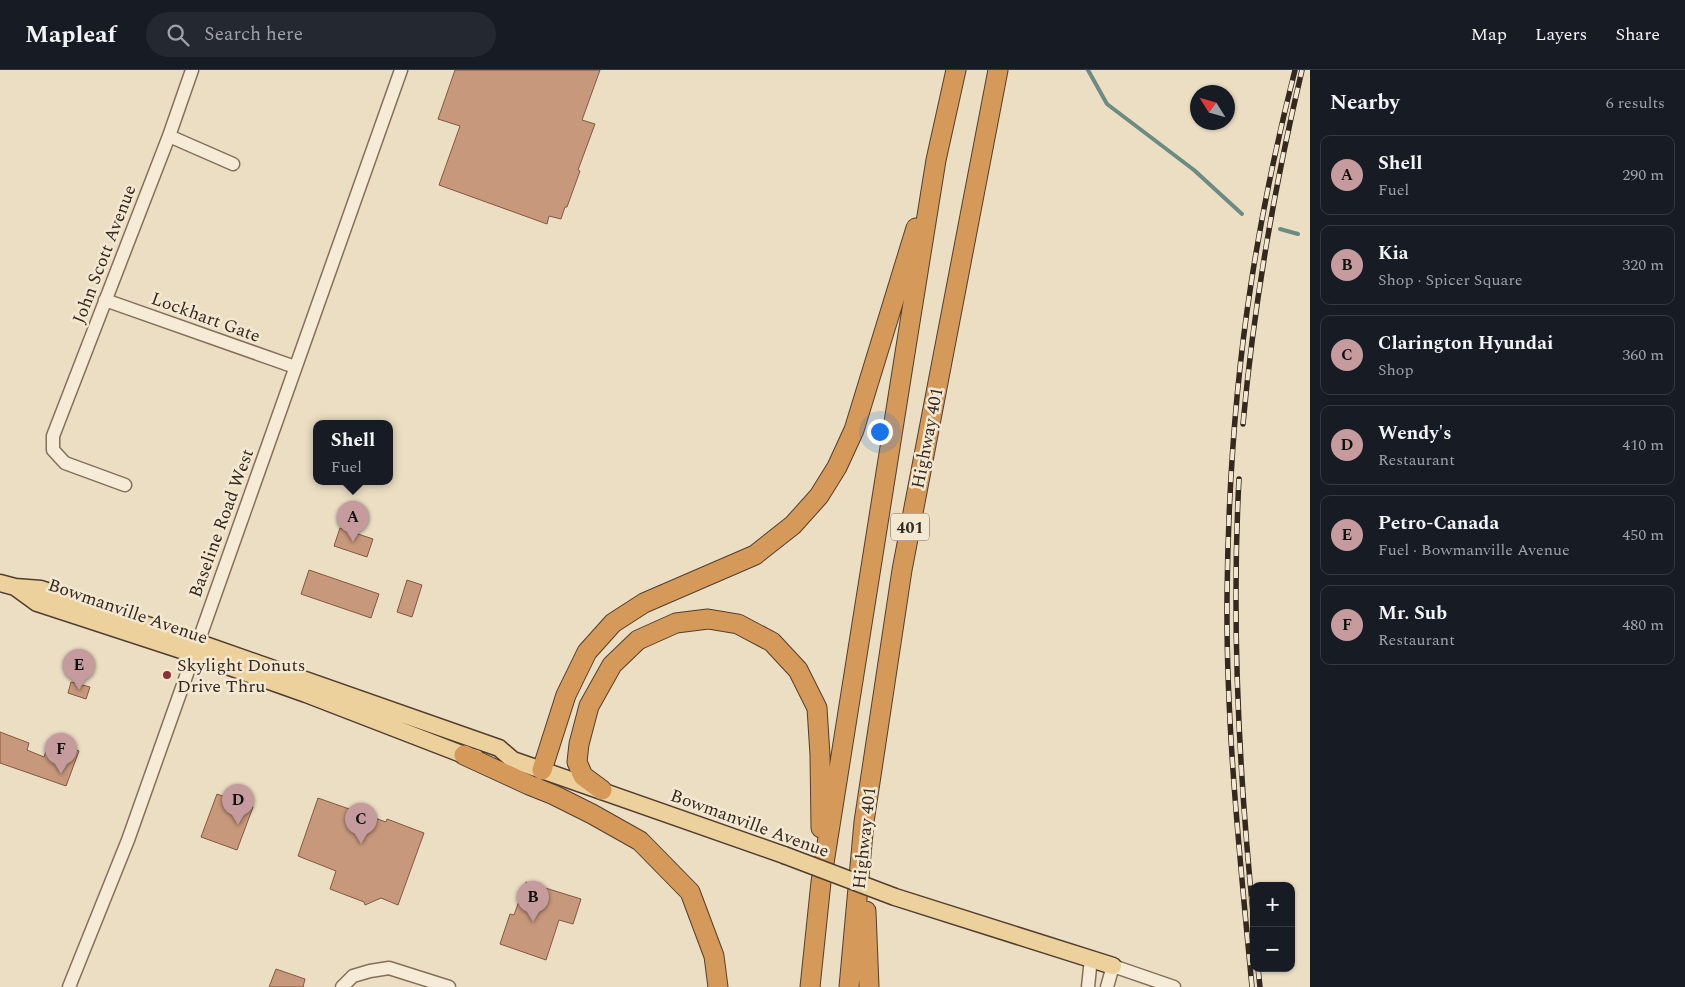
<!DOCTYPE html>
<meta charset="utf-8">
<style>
:root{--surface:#171b24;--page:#242831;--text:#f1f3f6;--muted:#9ea1a6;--line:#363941;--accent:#c59b9e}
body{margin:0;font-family:Spectral,serif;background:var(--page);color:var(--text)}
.controls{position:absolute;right:15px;bottom:15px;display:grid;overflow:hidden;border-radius:10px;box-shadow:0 1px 4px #0004}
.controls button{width:45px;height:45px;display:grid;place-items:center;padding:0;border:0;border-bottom:1px solid var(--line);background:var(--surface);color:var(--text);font:25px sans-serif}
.compass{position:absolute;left:1190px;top:15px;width:45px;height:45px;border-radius:50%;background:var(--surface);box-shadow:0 1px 4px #0004;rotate:307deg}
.you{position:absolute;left:879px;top:361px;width:18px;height:18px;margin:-12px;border:4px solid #fff;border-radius:50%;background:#1a73e8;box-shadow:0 0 0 8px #1a73e833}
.badge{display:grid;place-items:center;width:32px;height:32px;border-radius:50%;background:var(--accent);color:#111;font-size:16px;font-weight:700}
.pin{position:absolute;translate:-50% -41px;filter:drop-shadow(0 1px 2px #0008)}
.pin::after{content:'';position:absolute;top:26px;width:18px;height:15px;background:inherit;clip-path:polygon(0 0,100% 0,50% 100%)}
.popup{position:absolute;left:313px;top:350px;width:80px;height:65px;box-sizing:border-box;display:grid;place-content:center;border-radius:10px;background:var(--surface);filter:drop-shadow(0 1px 4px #0005);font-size:16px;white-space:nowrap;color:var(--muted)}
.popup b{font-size:19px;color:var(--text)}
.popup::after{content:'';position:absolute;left:50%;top:100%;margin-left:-10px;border:10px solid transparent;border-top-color:var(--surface)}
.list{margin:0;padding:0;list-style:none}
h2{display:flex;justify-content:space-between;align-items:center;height:65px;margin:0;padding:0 20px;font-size:21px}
h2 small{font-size:16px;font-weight:400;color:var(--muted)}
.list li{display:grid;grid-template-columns:32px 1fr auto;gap:15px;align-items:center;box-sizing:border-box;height:80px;margin:0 10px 10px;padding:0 10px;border:1px solid var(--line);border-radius:10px}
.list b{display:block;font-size:19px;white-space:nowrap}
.list p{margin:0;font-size:16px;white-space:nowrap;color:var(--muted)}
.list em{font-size:16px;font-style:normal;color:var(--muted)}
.icon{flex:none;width:28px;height:28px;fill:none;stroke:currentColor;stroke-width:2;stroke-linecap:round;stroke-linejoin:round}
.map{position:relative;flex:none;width:1310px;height:917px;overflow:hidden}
header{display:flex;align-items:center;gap:30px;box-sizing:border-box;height:70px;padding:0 25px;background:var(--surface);border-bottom:1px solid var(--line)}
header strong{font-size:24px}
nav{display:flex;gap:28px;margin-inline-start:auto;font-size:18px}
.search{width:350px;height:45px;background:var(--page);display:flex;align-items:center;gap:12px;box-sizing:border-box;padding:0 18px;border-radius:28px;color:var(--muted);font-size:19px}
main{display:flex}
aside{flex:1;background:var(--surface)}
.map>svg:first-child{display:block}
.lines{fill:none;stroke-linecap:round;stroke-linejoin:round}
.stream{stroke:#6c8b83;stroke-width:4}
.building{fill:#c7987b;stroke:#825942}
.minor-casing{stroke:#846f5b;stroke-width:15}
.major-casing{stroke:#523e2f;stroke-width:19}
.highway-casing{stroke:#523e2f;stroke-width:21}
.minor{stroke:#f6ebd6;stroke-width:12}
.major{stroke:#ecd19d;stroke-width:16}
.highway{stroke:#d59a59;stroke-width:19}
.rail-casing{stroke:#35281e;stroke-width:5.5}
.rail{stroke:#f3e8d2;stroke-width:4;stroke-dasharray:11;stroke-linecap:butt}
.major-bridge-casing{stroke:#523e2f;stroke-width:19;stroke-linecap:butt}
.major-bridge{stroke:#ecd19d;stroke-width:16}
.poi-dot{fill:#8f2f33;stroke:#f3e8d2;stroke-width:2}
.labels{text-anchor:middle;stroke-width:5;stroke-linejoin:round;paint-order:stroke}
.shield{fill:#f3e8d2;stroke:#6e6254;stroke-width:1}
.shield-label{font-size:16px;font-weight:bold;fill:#35281e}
.street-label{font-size:18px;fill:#35281e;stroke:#f3e8d2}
.poi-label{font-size:18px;fill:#35281e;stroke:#f3e8d2;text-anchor:start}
</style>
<header>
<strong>Mapleaf</strong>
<div class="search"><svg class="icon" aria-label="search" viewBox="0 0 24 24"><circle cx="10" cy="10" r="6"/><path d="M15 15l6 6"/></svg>Search here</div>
<nav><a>Map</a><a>Layers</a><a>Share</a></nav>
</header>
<main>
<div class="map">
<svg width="1310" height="917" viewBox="0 0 1310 917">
<rect width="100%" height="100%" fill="#ebdec3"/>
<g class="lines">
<path class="stream" d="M 1088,0 L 1107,34 L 1194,100 L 1242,144
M 1280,159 L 1298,164"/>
</g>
<path class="building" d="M 455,0 L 600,0 L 582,50 L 595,54 L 578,100 L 580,101 L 567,137 L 565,137 L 561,149 L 549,146 L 547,154 L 439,115 L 460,56 L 438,49 Z
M 340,458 L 373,469 L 367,487 L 334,476 Z
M 309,500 L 379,524 L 371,548 L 301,524 Z
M 407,510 L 422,515 L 412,547 L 397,542 Z
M 71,612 L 90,617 L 86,629 L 68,623 Z
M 0,662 L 29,673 L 27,680 L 44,687 L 50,670 L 79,681 L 66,716 L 0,693 Z
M 217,724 L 253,737 L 237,780 L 201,767 Z
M 318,728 L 386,752 L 387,749 L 424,763 L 398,835 L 381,828 L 365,835 L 364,832 L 330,819 L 336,801 L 298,786 Z
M 526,812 L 581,829 L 573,854 L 559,850 L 546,890 L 500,874 L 510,844 L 514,845 Z
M 276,899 L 305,909 L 303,917 L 269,917 Z"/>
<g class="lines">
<g class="minor-casing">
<path id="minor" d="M 169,66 L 233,94
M 105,230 L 295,297
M 125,415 L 65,393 L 53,380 L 53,366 L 169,66 L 192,0
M 69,917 L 128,770 L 401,0
M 342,917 L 353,906 L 370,901 L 389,898 L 449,917
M 1088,917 L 1091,888
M 1107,917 L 1113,896 L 1174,917"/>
</g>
<g class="major-casing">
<path id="major" d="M 0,513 L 15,517 L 41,519 L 197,572 L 499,678 L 513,690 L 784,785
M 15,517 L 37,533 L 193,584 L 306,624 L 464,685 L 476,688
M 895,827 L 1113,896"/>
</g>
<g class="highway-casing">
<path id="highway" d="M 464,685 L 529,715 L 554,725 L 592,744 L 640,771 L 690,822 L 714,886 L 718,917
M 542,700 L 566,625 L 587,582 L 613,553 L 644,533 L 755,485 L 793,455 L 819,426 L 837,397 L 854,360 L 916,158
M 602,720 L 583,706 L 577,692 L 579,674 L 589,636 L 612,595 L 638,570 L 676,553 L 708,549 L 738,554 L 772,572 L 798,600 L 817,638 L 820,685 L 821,758
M 866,841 L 869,917
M 810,917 L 821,812 L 905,283 L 936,90 L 956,0
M 849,917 L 864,752 L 902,500 L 998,0"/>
</g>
<use href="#minor" class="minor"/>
<use href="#major" class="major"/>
<use href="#highway" class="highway"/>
<g class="rail-casing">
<path id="rail" d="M 1243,354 C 1254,233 1274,118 1302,0
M 1239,409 C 1231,557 1239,705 1254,853
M 1258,898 L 1260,917
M 1252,917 C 1240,788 1226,658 1227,528 C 1228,423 1235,317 1251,214 C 1262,142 1277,71 1295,0"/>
</g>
<use href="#rail" class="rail"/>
<g class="major-bridge-casing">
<path id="major-bridge" d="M 784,785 L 895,827"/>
</g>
<use href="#major-bridge" class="major-bridge"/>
</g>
<circle class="poi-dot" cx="167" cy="605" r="5"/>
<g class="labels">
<rect class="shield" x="891" y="443.5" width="38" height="27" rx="4"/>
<g class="shield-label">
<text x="910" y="463">401</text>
</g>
<g class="street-label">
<text transform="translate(104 184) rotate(-69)" y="6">John Scott Avenue</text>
<text transform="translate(206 247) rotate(20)" y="6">Lockhart Gate</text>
<text transform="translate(927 368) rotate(-79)" y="6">Highway 401</text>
<text transform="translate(221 453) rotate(-70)" y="6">Baseline Road West</text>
<text transform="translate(128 541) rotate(19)" y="6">Bowmanville Avenue</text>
<text transform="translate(750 753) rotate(20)" y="6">Bowmanville Avenue</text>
<text transform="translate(864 768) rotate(-84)" y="6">Highway 401</text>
</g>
<g class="poi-label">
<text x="177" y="601">Skylight Donuts<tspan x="177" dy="21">Drive Thru</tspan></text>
</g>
</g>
</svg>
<div class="controls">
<button>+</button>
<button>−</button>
</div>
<svg class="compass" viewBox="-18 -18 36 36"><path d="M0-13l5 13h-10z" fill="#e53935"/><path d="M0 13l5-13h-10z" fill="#9ea1a6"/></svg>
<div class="you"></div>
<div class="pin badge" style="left:353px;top:472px">A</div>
<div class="popup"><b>Shell</b>Fuel</div>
<div class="pin badge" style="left:533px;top:852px">B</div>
<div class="pin badge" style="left:361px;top:774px">C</div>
<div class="pin badge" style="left:238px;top:755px">D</div>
<div class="pin badge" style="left:79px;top:620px">E</div>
<div class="pin badge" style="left:61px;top:704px">F</div>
</div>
<aside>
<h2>Nearby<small>6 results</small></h2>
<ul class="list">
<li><span class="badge">A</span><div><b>Shell</b><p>Fuel</p></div><em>290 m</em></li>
<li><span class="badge">B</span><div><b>Kia</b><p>Shop · Spicer Square</p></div><em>320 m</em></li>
<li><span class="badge">C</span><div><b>Clarington Hyundai</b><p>Shop</p></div><em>360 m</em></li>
<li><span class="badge">D</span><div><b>Wendy's</b><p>Restaurant</p></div><em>410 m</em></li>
<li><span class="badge">E</span><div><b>Petro-Canada</b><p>Fuel · Bowmanville Avenue</p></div><em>450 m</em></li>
<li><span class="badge">F</span><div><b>Mr. Sub</b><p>Restaurant</p></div><em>480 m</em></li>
</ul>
</aside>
</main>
